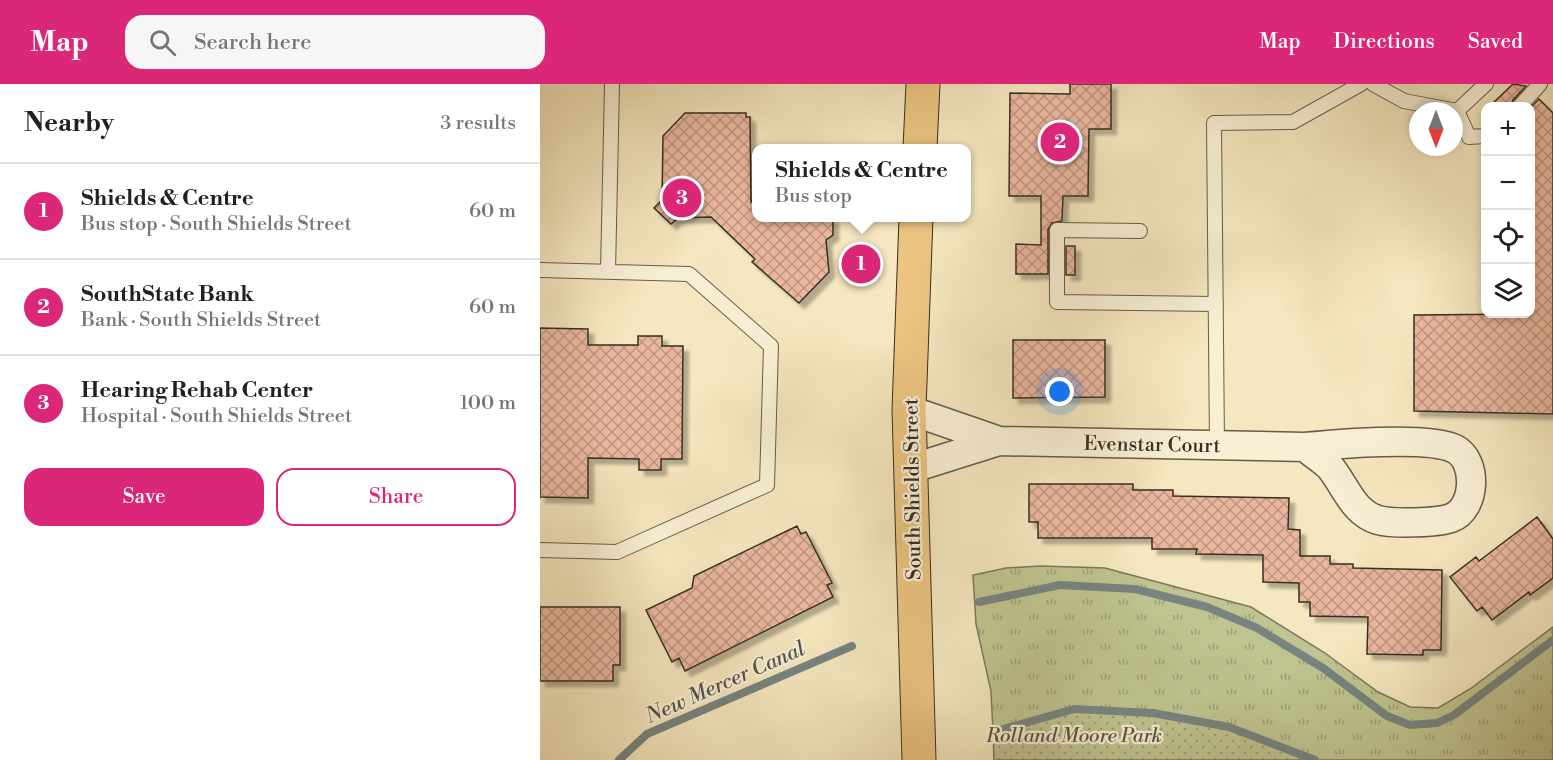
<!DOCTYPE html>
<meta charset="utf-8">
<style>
:root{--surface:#fff;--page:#f6f6f6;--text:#202124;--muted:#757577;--line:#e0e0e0;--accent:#db2777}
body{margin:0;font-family:"Libre Bodoni",serif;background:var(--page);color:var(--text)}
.controls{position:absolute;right:18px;top:18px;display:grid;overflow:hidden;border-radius:12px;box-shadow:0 3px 9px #0003}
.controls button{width:54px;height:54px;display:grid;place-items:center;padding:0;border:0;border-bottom:2px solid var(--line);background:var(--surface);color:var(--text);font:30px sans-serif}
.compass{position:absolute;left:869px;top:18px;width:54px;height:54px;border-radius:50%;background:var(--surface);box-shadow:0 3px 9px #0003;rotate:180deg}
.you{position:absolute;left:520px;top:308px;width:21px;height:21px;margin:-15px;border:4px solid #fff;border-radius:50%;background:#1a73e8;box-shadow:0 0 0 9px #1a73e833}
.badge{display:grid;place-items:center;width:39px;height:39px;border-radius:50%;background:var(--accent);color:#fff;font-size:20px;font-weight:700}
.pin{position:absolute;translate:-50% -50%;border:3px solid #fff;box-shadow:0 2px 6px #0006}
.popup{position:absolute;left:212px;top:60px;width:219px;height:78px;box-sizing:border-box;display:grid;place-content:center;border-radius:12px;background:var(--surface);filter:drop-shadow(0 2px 4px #0005);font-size:20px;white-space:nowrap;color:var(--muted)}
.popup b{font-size:22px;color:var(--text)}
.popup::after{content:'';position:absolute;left:50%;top:100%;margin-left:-12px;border:12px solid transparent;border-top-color:var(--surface)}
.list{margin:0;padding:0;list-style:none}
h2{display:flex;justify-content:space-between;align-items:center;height:78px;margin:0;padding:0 24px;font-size:26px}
h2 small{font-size:20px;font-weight:400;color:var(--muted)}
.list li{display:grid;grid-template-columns:39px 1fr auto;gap:18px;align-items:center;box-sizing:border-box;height:96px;padding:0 24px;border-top:2px solid var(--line)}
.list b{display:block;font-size:22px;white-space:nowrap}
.list p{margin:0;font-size:20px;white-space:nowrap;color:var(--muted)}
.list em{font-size:20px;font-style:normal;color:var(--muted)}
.actions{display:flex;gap:12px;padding:18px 24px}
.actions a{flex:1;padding:14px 0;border:2px solid var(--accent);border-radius:18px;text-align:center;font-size:21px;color:var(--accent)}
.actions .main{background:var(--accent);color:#fff}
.icon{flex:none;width:33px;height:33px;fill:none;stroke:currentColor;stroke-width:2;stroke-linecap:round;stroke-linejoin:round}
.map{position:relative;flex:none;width:1013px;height:676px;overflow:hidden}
header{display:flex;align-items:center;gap:36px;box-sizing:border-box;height:84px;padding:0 30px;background:var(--accent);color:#fff}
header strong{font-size:28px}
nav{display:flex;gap:33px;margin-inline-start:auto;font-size:21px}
.search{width:420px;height:54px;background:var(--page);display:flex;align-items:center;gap:15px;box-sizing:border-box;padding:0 21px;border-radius:18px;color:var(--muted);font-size:22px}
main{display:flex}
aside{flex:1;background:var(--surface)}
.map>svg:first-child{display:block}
.grass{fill:url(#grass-tufts);stroke:#7b795a;stroke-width:1.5}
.park{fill:url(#park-dots);stroke:#7b795a;stroke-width:1.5}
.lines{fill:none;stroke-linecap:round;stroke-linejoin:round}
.stream{stroke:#778480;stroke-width:8}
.building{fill:url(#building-cross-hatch);stroke:#372e24;stroke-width:1.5;filter:url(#shadow)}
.service-casing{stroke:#665c4b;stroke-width:16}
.minor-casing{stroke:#665c4b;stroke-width:31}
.primary-casing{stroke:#372e24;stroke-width:35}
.service{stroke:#f8efd5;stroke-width:14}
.minor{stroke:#f8efd5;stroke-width:28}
.primary{stroke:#eac480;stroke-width:33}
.labels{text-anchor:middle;stroke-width:4.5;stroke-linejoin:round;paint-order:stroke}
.street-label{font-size:20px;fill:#372e24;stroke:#f8efd5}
.park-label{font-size:20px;font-style:italic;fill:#59543f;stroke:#f8efd5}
.water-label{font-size:21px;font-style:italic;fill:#52524a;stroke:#f8efd5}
</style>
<header>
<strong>Map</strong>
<div class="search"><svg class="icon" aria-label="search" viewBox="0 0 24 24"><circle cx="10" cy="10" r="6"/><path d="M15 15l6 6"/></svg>Search here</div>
<nav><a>Map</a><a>Directions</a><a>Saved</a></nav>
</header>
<main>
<aside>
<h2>Nearby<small>3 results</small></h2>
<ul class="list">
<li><span class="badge">1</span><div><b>Shields &amp; Centre</b><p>Bus stop · South Shields Street</p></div><em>60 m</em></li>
<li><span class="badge">2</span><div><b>SouthState Bank</b><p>Bank · South Shields Street</p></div><em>60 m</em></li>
<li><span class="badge">3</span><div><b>Hearing Rehab Center</b><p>Hospital · South Shields Street</p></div><em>100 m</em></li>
</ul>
<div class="actions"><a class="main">Save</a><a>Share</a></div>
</aside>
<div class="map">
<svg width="1013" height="676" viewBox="0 0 1013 676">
<defs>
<pattern id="grass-tufts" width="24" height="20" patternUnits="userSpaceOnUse" patternTransform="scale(1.5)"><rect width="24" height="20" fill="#bfc490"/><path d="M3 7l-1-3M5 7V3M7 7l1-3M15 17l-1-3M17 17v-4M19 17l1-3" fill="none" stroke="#9ca075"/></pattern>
<pattern id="park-dots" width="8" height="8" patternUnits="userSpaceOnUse" patternTransform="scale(1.5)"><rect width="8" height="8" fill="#bfc490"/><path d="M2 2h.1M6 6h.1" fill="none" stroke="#9ca075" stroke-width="1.8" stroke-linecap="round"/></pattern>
<pattern id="building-cross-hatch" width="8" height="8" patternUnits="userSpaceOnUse" patternTransform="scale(1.5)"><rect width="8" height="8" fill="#eab79e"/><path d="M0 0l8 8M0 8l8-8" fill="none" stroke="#be9581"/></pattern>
<filter id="shadow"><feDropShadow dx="5.5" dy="5.5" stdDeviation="1.5" flood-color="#0004"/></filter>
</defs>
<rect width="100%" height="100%" fill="#f5e7bf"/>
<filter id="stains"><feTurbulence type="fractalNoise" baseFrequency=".00333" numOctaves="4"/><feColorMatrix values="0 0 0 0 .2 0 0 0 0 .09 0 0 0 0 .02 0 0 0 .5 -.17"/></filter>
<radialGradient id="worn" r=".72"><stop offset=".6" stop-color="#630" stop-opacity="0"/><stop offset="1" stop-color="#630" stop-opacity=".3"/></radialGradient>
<path class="grass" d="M 500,482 L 565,484 L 711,523 L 785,569 L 838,608 L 870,623 L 898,624 L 930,605 L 1013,543 L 1013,676 L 775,676 L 689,643 L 613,629 L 534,625 L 453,648 L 451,607 L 436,540 L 433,491 L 466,484 Z"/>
<path class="park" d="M 534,625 L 613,629 L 689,643 L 775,676 L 454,676 L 453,648 Z"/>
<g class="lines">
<path class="stream" d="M 439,518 L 520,501 L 595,505 L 667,523 L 717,544 L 783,584 L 847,632 L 870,641 L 897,639 L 914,631 L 1013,556
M 453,648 L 534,625 L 613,629 L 689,643 L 775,676
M 79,676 L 107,650 L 312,562"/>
</g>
<path class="building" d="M 530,0 L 571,0 L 571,45 L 549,45 L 548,112 L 523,112 L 522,137 L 512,139 L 508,145 L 508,190 L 476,190 L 476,160 L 501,161 L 501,112 L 469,112 L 470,9 L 530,10 Z
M 973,0 L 986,2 L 973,16 L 971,22 L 950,22 Z
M 999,15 L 1013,29 L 1013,330 L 874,327 L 874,231 L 990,230 L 990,24 Z
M 145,29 L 206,29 L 206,33 L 210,33 L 211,118 L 216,112 L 216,134 L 293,134 L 293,151 L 286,156 L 289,188 L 259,219 L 212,178 L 215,175 L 171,133 L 138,134 L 131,140 L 114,124 L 122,116 L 123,52 Z
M 526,162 L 535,162 L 535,191 L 526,191 Z
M 0,244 L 48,245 L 48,261 L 98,261 L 98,252 L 122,252 L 122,262 L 143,262 L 142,375 L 121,375 L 121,386 L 99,386 L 99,375 L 48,374 L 48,414 L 0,413 Z
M 473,256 L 565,256 L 565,313 L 473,314 Z
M 489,400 L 593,400 L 593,406 L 633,406 L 633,412 L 749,414 L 748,445 L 760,446 L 760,472 L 790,472 L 790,480 L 813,480 L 813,484 L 902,486 L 901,566 L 883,566 L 883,571 L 827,570 L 828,533 L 770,532 L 770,518 L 759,518 L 759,499 L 723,498 L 723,471 L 656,470 L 657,465 L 612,465 L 612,454 L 498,454 L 498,438 L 489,438 Z
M 997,433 L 1013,455 L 1013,494 L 990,511 L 989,508 L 952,536 L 942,523 L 937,527 L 910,493 L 936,473 L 939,477 Z
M 257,442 L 261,450 L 266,448 L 292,499 L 287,501 L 293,513 L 145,587 L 139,574 L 132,578 L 106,526 L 152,504 L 154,492 Z
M 0,523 L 80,523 L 80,581 L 73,581 L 73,597 L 0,597 Z"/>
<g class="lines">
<g class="service-casing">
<path id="service" d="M 833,0 L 864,17 L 917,27
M 980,22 L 1000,0
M 917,27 L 929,53 L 945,52
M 917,27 L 946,0
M 600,147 L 517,146 L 517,218 L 676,220
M 0,186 L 149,190 L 231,262 L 227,401 L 77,468 L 0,466
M 68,188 L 72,0
M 677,362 L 674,39 L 753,38 L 821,0"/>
</g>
<g class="minor-casing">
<path id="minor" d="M 369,326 L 459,357 L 765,363 C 773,370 783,376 790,383 C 805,401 813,429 838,436 C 851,440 898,439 911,434 C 936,425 938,377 915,365 C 890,352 796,360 765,363
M 370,385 L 459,357"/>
</g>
<g class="primary-casing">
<path id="primary" d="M 380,64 L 383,0
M 376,134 L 369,326 L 379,676"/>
</g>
<use href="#service" class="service"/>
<use href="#minor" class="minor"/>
<use href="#primary" class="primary"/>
</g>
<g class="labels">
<g class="street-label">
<text transform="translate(612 360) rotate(1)" y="7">Evenstar Court</text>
<text transform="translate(372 405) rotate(-91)" y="7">South Shields Street</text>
</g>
<g class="park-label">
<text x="534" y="658">Rolland Moore Park</text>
</g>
<g class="water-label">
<text transform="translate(185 598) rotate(-24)" y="7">New Mercer Canal</text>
</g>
</g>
<rect width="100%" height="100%" filter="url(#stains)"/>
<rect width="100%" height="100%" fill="url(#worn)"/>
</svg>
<div class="controls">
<button>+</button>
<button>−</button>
<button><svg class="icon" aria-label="locate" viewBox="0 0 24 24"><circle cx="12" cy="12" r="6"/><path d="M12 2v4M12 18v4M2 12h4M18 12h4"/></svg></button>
<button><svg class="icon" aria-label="layers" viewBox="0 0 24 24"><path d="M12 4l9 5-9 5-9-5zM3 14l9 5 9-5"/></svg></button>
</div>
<svg class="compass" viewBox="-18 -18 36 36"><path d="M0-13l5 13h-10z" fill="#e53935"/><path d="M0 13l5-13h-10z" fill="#757577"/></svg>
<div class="you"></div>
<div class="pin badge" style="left:321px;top:180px">1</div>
<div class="popup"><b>Shields &amp; Centre</b>Bus stop</div>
<div class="pin badge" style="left:520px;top:58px">2</div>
<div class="pin badge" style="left:142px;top:114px">3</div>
</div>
</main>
